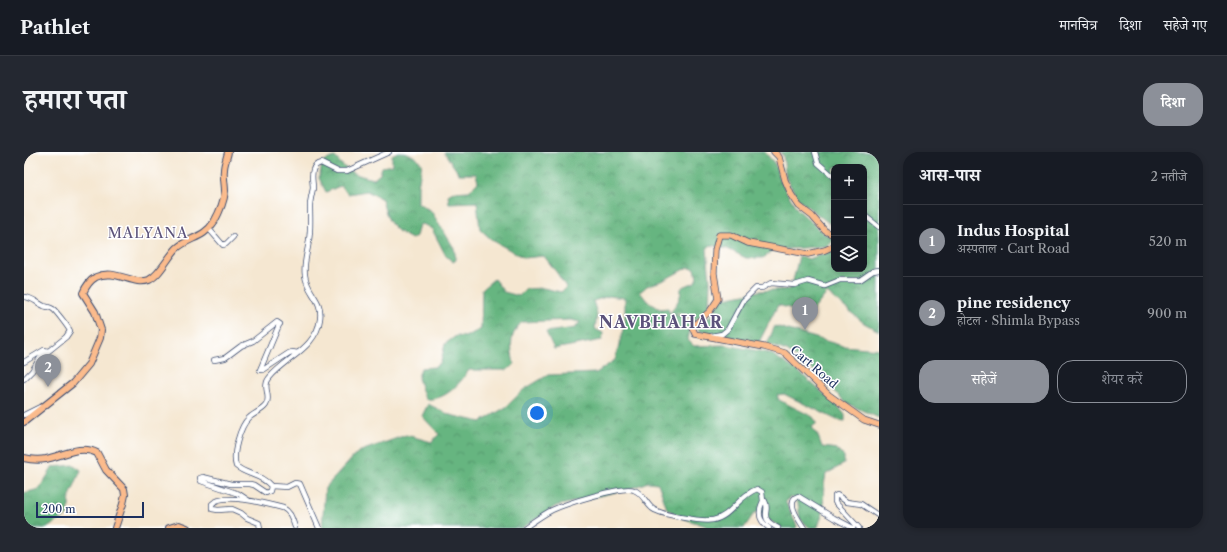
<!DOCTYPE html>
<html lang="hi">
<meta charset="utf-8">
<style>
:root{--surface:#171b24;--page:#242831;--text:#f1f3f6;--muted:#9ea1a6;--line:#363941;--accent:#8c9099}
body{margin:0;font-family:"Libre Caslon Text","Noto Serif Devanagari",serif;background:var(--page);color:var(--text)}
.controls{position:absolute;right:12px;top:12px;display:grid;overflow:hidden;border-radius:8px;box-shadow:0 2px 6px #0003}
.controls button{width:36px;height:36px;display:grid;place-items:center;padding:0;border:0;border-bottom:1px solid var(--line);background:var(--surface);color:var(--text);font:20px sans-serif}
.scale{position:absolute;left:12px;bottom:10px;width:108px;box-sizing:border-box;padding-left:4px;border:2px solid #1b2f5e;border-top:0;font-size:11px;line-height:14px;white-space:nowrap;color:#1b2f5e;-webkit-text-stroke:3px #fff;paint-order:stroke}
.you{position:absolute;left:513px;top:261px;width:14px;height:14px;margin:-10px;border:3px solid #fff;border-radius:50%;background:#1a73e8;box-shadow:0 0 0 6px #1a73e833}
.badge{display:grid;place-items:center;width:26px;height:26px;border-radius:50%;background:var(--accent);color:#fff;font-size:13px;font-weight:700}
.pin{position:absolute;translate:-50% -33px;filter:drop-shadow(0 1px 2px #0008)}
.pin::after{content:'';position:absolute;top:21px;width:14px;height:12px;background:inherit;clip-path:polygon(0 0,100% 0,50% 100%)}
.list{margin:0;padding:0;list-style:none}
h2{display:flex;justify-content:space-between;align-items:center;height:52px;margin:0;padding:0 16px;font-size:17px}
h2 small{font-size:13px;font-weight:400;color:var(--muted)}
.list li{display:grid;grid-template-columns:26px 1fr auto;gap:12px;align-items:center;box-sizing:border-box;height:72px;padding:0 16px;border-top:1px solid var(--line)}
.list b{display:block;font-size:15px;white-space:nowrap}
.list p{margin:0;font-size:13px;white-space:nowrap;color:var(--muted)}
.list em{font-size:13px;font-style:normal;color:var(--muted)}
.actions{display:flex;gap:8px;padding:12px 16px}
.actions a{flex:1;padding:9px 0;border:1px solid var(--accent);border-radius:16px;text-align:center;font-size:14px;color:var(--accent)}
.actions .main{background:var(--accent);color:#fff}
.icon{flex:none;width:22px;height:22px;fill:none;stroke:currentColor;stroke-width:2;stroke-linecap:round;stroke-linejoin:round}
.map{position:relative;flex:none;width:855px;height:376px;overflow:hidden;border-radius:16px}
header{display:flex;align-items:center;gap:24px;box-sizing:border-box;height:56px;padding:0 20px;background:var(--surface);border-bottom:1px solid var(--line)}
header strong{font-size:19px}
nav{display:flex;gap:22px;margin-inline-start:auto;font-size:14px}
.intro{display:flex;align-items:center;justify-content:space-between;box-sizing:border-box;height:96px;padding:0 24px}
h1{margin:0;font-size:28px}
.button{padding:10px 18px;border-radius:16px;background:var(--accent);color:#fff;font-size:14px;font-weight:700}
main{display:flex;gap:24px;padding:0 24px}
aside{flex:1;background:var(--surface);border-radius:16px;box-shadow:0 2px 6px #0003}
.map>svg:first-child{display:block}
.forest{fill:url(#forest-crowns);stroke:#40726f}
.lines{fill:none;stroke-linecap:round;stroke-linejoin:round}
.minor-casing{stroke:#3c4b6f;stroke-width:6}
.major-casing{stroke:#3c4b6f;stroke-width:7}
.highway-casing{stroke:#3c4b6f;stroke-width:8}
.minor{stroke:#fff;stroke-width:4.5}
.major{stroke:#fbbb8c;stroke-width:5.5}
.highway{stroke:#fbbb8c;stroke-width:6}
.labels{text-anchor:middle;stroke-width:3;stroke-linejoin:round;paint-order:stroke}
.street-label{font-size:12px;fill:#1b2f5e;stroke:#fff}
.quarter-label{font-size:14px;letter-spacing:1px;fill:#5c537b;stroke:#fff}
.district-label{font-size:16px;font-weight:bold;letter-spacing:1px;fill:#5c537b;stroke:#fff}
</style>
<header>
<strong>Pathlet</strong>
<nav><a>मानचित्र</a><a>दिशा</a><a>सहेजे गए</a></nav>
</header>
<div class="intro"><h1>हमारा पता</h1><a class="button">दिशा</a></div>
<main>
<div class="map">
<svg width="855" height="376" viewBox="0 0 855 376">
<defs>
<pattern id="forest-crowns" width="20" height="18" patternUnits="userSpaceOnUse"><rect width="20" height="18" fill="#66b580"/><path d="M2 6a3 3 0 1 1 6 0M12 15a3 3 0 1 1 6 0" fill="none" stroke="#53946c"/></pattern>
</defs>
<rect width="100%" height="100%" fill="#fff"/>
<filter id="ink" filterUnits="userSpaceOnUse"><feTurbulence type="fractalNoise" baseFrequency=".025" numOctaves="2"/><feDisplacementMap in="SourceGraphic" scale="8" xChannelSelector="R" yChannelSelector="G"/><feConvolveMatrix kernelMatrix="1 2 1 2 8 2 1 2 1" color-interpolation-filters="sRGB"/></filter>
<filter id="wash" filterUnits="userSpaceOnUse"><feTurbulence type="fractalNoise" baseFrequency=".012" numOctaves="4" result="noise"/><feDisplacementMap in="SourceGraphic" scale="16" xChannelSelector="R" yChannelSelector="G"/><feGaussianBlur stdDeviation="0.9" result="paint"/><feColorMatrix in="noise" values="0 0 0 0 0 0 0 0 0 0 0 0 0 0 0 0 0 1.4 0 .05"/><feComposite in="paint" operator="in"/></filter>
<g filter="url(#wash)">
<rect width="100%" height="100%" fill="#f5e7d1"/>
<path class="forest" d="M 374,0 C 384,0 392,4 398,12 L 394,34 L 394,51 L 407,59 L 430,96 L 432,108 L 429,110 L 422,104 L 408,77 L 399,72 L 395,73 L 392,84 L 388,87 C 367,77 363,69 358,47 L 343,39 L 324,42 L 316,34 L 302,40 L 295,26 L 299,9 L 311,5 C 323,20 331,23 350,27 L 356,22 L 358,15 L 368,13 L 368,3 Z
M 420,0 L 741,0 L 751,12 L 755,27 L 773,57 L 799,81 L 808,86 L 809,89 L 803,94 L 750,98 L 739,106 L 722,106 L 704,97 L 687,93 L 683,97 L 686,130 L 685,154 L 677,163 L 671,168 L 660,162 L 647,161 C 649,155 652,153 654,149 C 661,136 650,136 670,131 L 673,126 L 671,116 L 664,115 L 640,128 L 623,134 L 616,140 L 623,149 L 636,157 L 644,156 L 646,163 L 659,164 L 667,172 L 664,188 L 670,194 L 701,193 L 746,201 L 776,221 L 814,254 L 821,263 L 821,269 L 813,268 L 760,242 L 753,243 L 755,248 L 789,265 L 793,271 L 788,275 L 794,284 L 798,295 L 813,297 L 820,304 L 820,312 L 802,322 L 800,333 L 799,360 L 794,375 L 786,376 L 776,367 L 774,351 L 768,345 L 761,349 L 773,374 L 772,376 L 758,376 L 743,367 L 740,362 L 731,360 L 720,376 L 683,376 L 682,374 L 661,367 L 643,357 L 634,331 L 624,330 L 605,337 L 532,354 L 498,376 L 298,376 L 301,336 L 334,300 L 382,283 L 408,290 L 415,282 L 398,264 L 404,252 L 426,263 L 457,270 L 482,255 L 499,238 L 524,223 L 572,221 L 591,208 L 601,170 L 601,146 L 585,144 L 569,149 L 573,162 L 571,177 L 579,181 L 578,188 L 530,197 L 522,180 L 551,176 L 556,170 L 546,168 L 498,170 C 484,184 487,195 490,213 L 483,218 L 445,218 C 435,233 421,249 401,247 L 394,226 L 397,216 L 411,215 L 417,210 L 421,192 L 432,184 L 441,185 L 457,177 L 458,137 L 470,127 L 480,140 L 495,144 L 502,137 L 519,136 L 537,140 L 542,135 L 533,121 L 520,104 L 500,106 L 468,88 L 456,77 L 453,50 L 425,51 L 424,43 L 429,40 L 445,39 L 454,30 L 452,22 L 435,22 Z
M 755,0 L 855,0 L 855,179 L 840,171 L 803,141 L 786,162 L 754,153 L 735,190 L 675,179 L 673,173 L 688,163 L 696,147 L 735,139 L 767,137 L 775,104 L 785,107 L 810,98 L 810,117 L 840,117 L 840,15 L 810,15 L 810,75 L 775,48 L 762,26 L 759,3 Z
M 751,174 L 819,194 L 855,197 L 855,266 L 822,251 L 788,217 L 763,199 L 743,192 Z
M 50,313 L 57,318 L 46,344 L 44,363 L 23,376 L 0,376 L 0,341 L 15,337 L 29,315 Z"/>
</g>
<g filter="url(#ink)">
<g class="lines">
<g class="minor-casing">
<path id="minor" d="M 791,0 L 794,11 L 810,25
M 840,63 L 855,75
M 185,77 L 199,93 L 202,92 L 209,85
M 0,145 C 8,145 13,151 20,154 C 23,155 26,155 29,157 C 32,159 45,176 46,179 L 42,185 L 16,206 L 8,219 L 0,227
M 687,184 L 698,182 L 704,177 L 719,149 L 732,136 L 738,136 L 747,131 L 771,133 L 784,129 L 801,134 L 816,128 L 836,128 L 849,119 L 855,118
M 190,208 L 201,206 L 217,194 L 229,189 L 253,170 L 256,172 L 255,173 L 236,218 L 239,218 L 265,201 L 268,200 L 274,201
M 0,210 L 20,198 L 24,199
M 0,263 L 16,255
M 247,334 L 263,335 L 271,331 L 276,332 L 295,376
M 224,348 L 215,342 L 177,329 L 176,326 L 179,325 L 207,332 L 226,332 L 230,333 L 242,341 L 246,339 L 247,334 C 237,322 222,323 212,314 C 208,302 216,274 225,266 C 230,261 238,259 242,253 C 248,244 237,235 246,225 C 262,206 293,195 296,167 C 299,147 283,142 281,123 C 279,112 284,99 285,88 C 287,76 286,65 286,54 C 286,48 288,42 289,36 C 289,31 287,24 289,18 C 290,14 293,12 297,11 L 313,19 L 323,19 L 365,0
M 236,376 L 235,371 L 223,366 L 217,361 L 208,357 L 194,358 L 188,357 L 188,352 C 198,340 244,352 259,356 C 267,360 268,367 271,375
M 500,376 C 509,370 518,363 528,358 C 541,352 599,333 610,338 C 619,341 622,352 629,357 C 638,363 678,370 689,368 C 707,365 715,343 733,337 L 738,340 L 739,349
M 745,376 C 735,369 733,361 739,349 L 741,349 C 747,360 733,365 754,376
M 780,376 C 775,368 761,349 774,344 L 810,366 L 829,376
M 835,376 L 811,350 L 811,344 L 813,343 L 823,350 L 837,352 L 855,364
M 853,376 L 855,375"/>
</g>
<g class="major-casing">
<path id="major" d="M 750,0 L 755,5 L 761,28 L 767,42 L 775,54 L 788,64 L 801,79 L 810,83
M 810,94 L 801,98 L 784,102 L 724,91 L 707,83 L 695,83 L 691,98 L 690,121 L 694,147 L 686,159 L 668,175 L 671,182 L 740,195 L 761,201 L 805,243 L 840,268 L 855,273"/>
</g>
<g class="highway-casing">
<path id="highway" d="M 0,270 L 49,231 L 65,212 L 76,186 L 77,178 L 71,160 L 59,141 C 62,134 65,129 72,125 C 91,116 109,134 125,128 C 136,123 144,105 153,96 C 166,85 180,86 190,70 C 195,61 200,50 201,39 C 201,32 199,25 200,18 C 200,12 203,6 204,0
M 0,306 C 8,308 15,308 22,307 C 38,304 57,292 73,301 L 82,318 L 100,337 L 101,343 L 99,352 L 91,376
M 145,376 L 155,373 L 163,376"/>
</g>
<use href="#minor" class="minor"/>
<use href="#major" class="major"/>
<use href="#highway" class="highway"/>
</g>
</g>
<g class="labels">
<g class="street-label">
<text transform="translate(790 215) rotate(41)" y="4">Cart Road</text>
</g>
<g class="quarter-label">
<text x="124" y="86">MALYANA</text>
</g>
<g class="district-label">
<text x="637" y="176">NAVBHAHAR</text>
</g>
</g>
</svg>
<div class="controls">
<button>+</button>
<button>−</button>
<button><svg class="icon" aria-label="layers" viewBox="0 0 24 24"><path d="M12 4l9 5-9 5-9-5zM3 14l9 5 9-5"/></svg></button>
</div>
<div class="scale">200 m</div>
<div class="you"></div>
<div class="pin badge" style="left:781px;top:178px">1</div>
<div class="pin badge" style="left:24px;top:235px">2</div>
</div>
<aside>
<h2>आस-पास<small>2 नतीजे</small></h2>
<ul class="list">
<li><span class="badge">1</span><div><b>Indus Hospital</b><p>अस्पताल · Cart Road</p></div><em>520 m</em></li>
<li><span class="badge">2</span><div><b>pine residency</b><p>होटल · Shimla Bypass</p></div><em>900 m</em></li>
</ul>
<div class="actions"><a class="main">सहेजें</a><a>शेयर करें</a></div>
</aside>
</main>
